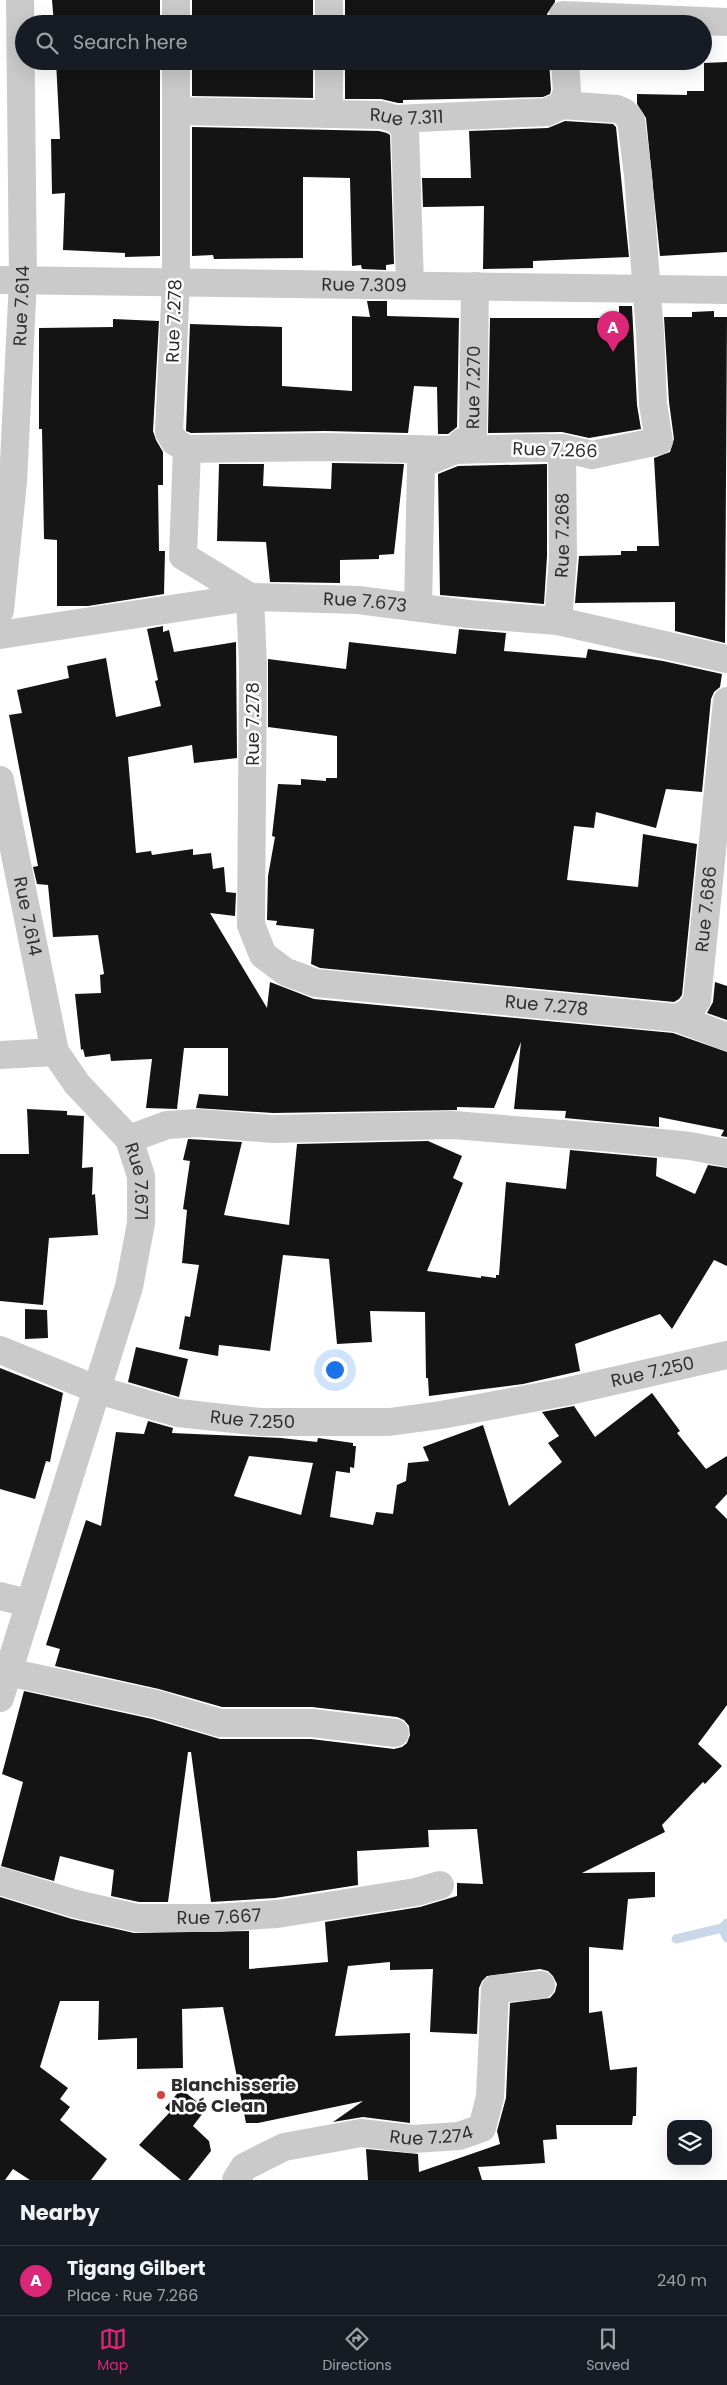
<!DOCTYPE html>
<meta charset="utf-8">
<style>
:root{--surface:#171b24;--page:#242831;--text:#f1f3f6;--muted:#9ea1a6;--line:#363941;--accent:#db2777}
body{margin:0;font-family:Poppins,sans-serif;background:var(--page);color:var(--text)}
.controls{position:absolute;right:15px;bottom:15px;display:grid;overflow:hidden;border-radius:10px;box-shadow:0 5px 20px #0002}
.controls button{width:45px;height:45px;display:grid;place-items:center;padding:0;border:0;border-bottom:1px solid var(--line);background:var(--surface);color:var(--text);font:25px sans-serif}
.you{position:absolute;left:334px;top:1369px;width:18px;height:18px;margin:-12px;border:4px solid #fff;border-radius:50%;background:#1a73e8;box-shadow:0 0 0 8px #1a73e833}
.badge{display:grid;place-items:center;width:32px;height:32px;border-radius:50%;background:var(--accent);color:#fff;font-size:16px;font-weight:700}
.pin{position:absolute;translate:-50% -41px;filter:drop-shadow(0 1px 2px #0008)}
.pin::after{content:'';position:absolute;top:26px;width:18px;height:15px;background:inherit;clip-path:polygon(0 0,100% 0,50% 100%)}
.list{margin:0;padding:0;list-style:none}
h2{display:flex;justify-content:space-between;align-items:center;height:65px;margin:0;padding:0 20px;font-size:21px}
h2 small{font-size:16px;font-weight:400;color:var(--muted)}
.list li{display:grid;grid-template-columns:32px 1fr auto;gap:15px;align-items:center;box-sizing:border-box;height:70px;padding:0 20px;border-top:1px solid var(--line)}
.list b{display:block;font-size:19px;white-space:nowrap}
.list p{margin:0;font-size:16px;white-space:nowrap;color:var(--muted)}
.list em{font-size:16px;font-style:normal;color:var(--muted)}
.icon{flex:none;width:28px;height:28px;fill:none;stroke:currentColor;stroke-width:2;stroke-linecap:round;stroke-linejoin:round}
.map{position:relative;flex:none;width:727px;height:2180px;overflow:hidden}
.search{position:absolute;background:var(--surface);box-shadow:0 5px 20px #0002;left:15px;right:15px;top:15px;height:55px;display:flex;align-items:center;gap:12px;box-sizing:border-box;padding:0 18px;border-radius:28px;color:var(--muted);font-size:19px}
.sheet{height:135px;background:var(--surface)}
nav{display:flex;justify-content:space-around;align-items:center;box-sizing:border-box;height:70px;border-top:1px solid var(--line);background:var(--surface);font-size:14px;color:var(--muted)}
nav a{display:grid;justify-items:center;gap:2px}
nav .on{color:var(--accent)}
.map>svg:first-child{display:block}
.lines{fill:none;stroke-linecap:round;stroke-linejoin:round}
.stream{stroke:#c9d8e8;stroke-width:9}
.building{fill:#141414;fill-rule:evenodd}
.minor{stroke:#cacaca;stroke-width:28}
.poi-dot{fill:#d6433d;stroke:#fff;stroke-width:2}
.labels{text-anchor:middle;stroke-width:5;stroke-linejoin:round;paint-order:stroke}
.street-label{font-size:18px;fill:#2d2d2d;stroke:#fff}
.poi-label{font-size:18px;font-weight:bold;fill:#2d2d2d;stroke:#fff;text-anchor:start}
</style>
<div class="map">
<svg width="727" height="2180" viewBox="0 0 727 2180">
<rect width="100%" height="100%" fill="#fff"/>
<g class="lines">
<path class="stream" d="M 722,1928 L 727,1938
M 676,1939 L 722,1928 L 727,1923"/>
</g>
<path class="building" d="M 52,0 L 160,0 L 160,24 L 54,24 Z
M 192,0 L 313,0 L 313,24 L 192,24 Z
M 345,0 L 555,0 L 555,2 L 547,14 L 550,24 L 345,24 Z
M 56,61 L 160,61 L 160,256 L 125,257 L 125,253 L 63,250 L 65,193 L 52,194 L 51,139 L 60,139 Z
M 192,61 L 313,61 L 313,98 L 192,96 Z
M 345,61 L 549,61 L 551,90 L 550,94 L 543,97 L 403,100 L 403,103 L 398,103 L 381,99 L 345,99 Z
M 727,62 L 727,252 L 660,256 L 646,118 L 637,104 L 637,94 L 687,95 L 687,91 L 704,91 L 704,63 Z
M 565,121 L 613,124 L 616,127 L 629,257 L 533,261 L 533,268 L 483,269 L 484,206 L 423,207 L 422,178 L 471,178 L 469,131 L 548,128 Z
M 192,127 L 379,131 L 387,133 L 390,135 L 394,264 L 386,265 L 386,270 L 362,269 L 361,265 L 352,266 L 350,178 L 303,177 L 303,258 L 214,259 L 213,255 L 192,256 Z
M 367,301 L 387,301 L 387,316 L 459,318 L 457,427 L 448,434 L 438,434 L 437,387 L 414,386 L 408,433 L 326,431 L 191,433 L 186,431 L 190,324 L 282,327 L 282,386 L 352,391 L 352,316 L 370,317 Z
M 619,306 L 632,306 L 637,405 L 641,429 L 589,438 L 562,432 L 488,433 L 490,318 L 619,318 Z
M 714,311 L 714,317 L 727,317 L 725,643 L 675,631 L 675,602 L 575,603 L 579,556 L 621,555 L 621,551 L 637,551 L 637,546 L 659,546 L 654,458 L 670,452 L 674,439 L 669,402 L 664,317 L 692,317 L 692,312 Z
M 113,319 L 159,321 L 153,431 L 156,440 L 163,452 L 163,485 L 158,485 L 159,551 L 165,551 L 164,594 L 88,606 L 57,606 L 57,540 L 44,539 L 42,429 L 39,429 L 39,328 L 113,327 Z
M 332,463 L 404,464 L 394,554 L 379,555 L 379,559 L 340,560 L 340,583 L 270,582 L 266,542 L 217,541 L 219,464 L 264,464 L 263,486 L 331,489 Z
M 547,464 L 547,556 L 544,604 L 440,595 L 438,474 L 458,466 Z
M 163,626 L 163,632 L 169,630 L 174,652 L 236,642 L 237,758 L 194,763 L 192,745 L 128,757 L 136,853 L 151,851 L 152,855 L 193,849 L 193,855 L 211,853 L 213,869 L 224,867 L 226,892 L 236,893 L 235,916 L 210,913 L 267,1008 L 270,982 L 314,999 L 673,1033 L 727,1052 L 727,1137 L 721,1136 L 724,1130 L 659,1117 L 659,1127 L 565,1118 L 566,1111 L 514,1109 L 521,1042 L 494,1108 L 457,1107 L 457,1110 L 273,1113 L 196,1108 L 199,1094 L 228,1096 L 228,1048 L 184,1048 L 177,1109 L 146,1108 L 152,1059 L 111,1061 L 110,1054 L 85,1057 L 83,1049 L 81,1050 L 75,994 L 101,993 L 100,975 L 104,974 L 98,935 L 53,937 L 48,885 L 37,884 L 33,867 L 38,866 L 9,715 L 22,713 L 17,690 L 69,678 L 67,666 L 106,658 L 116,717 L 161,706 L 155,681 L 158,680 L 147,629 Z
M 459,629 L 506,633 L 504,651 L 586,658 L 588,649 L 663,661 L 722,674 L 720,687 L 714,692 L 711,699 L 702,792 L 666,789 L 656,828 L 596,812 L 594,828 L 574,826 L 567,880 L 638,887 L 643,834 L 697,844 L 682,995 L 679,999 L 674,1002 L 320,968 L 311,964 L 314,929 L 276,925 L 277,921 L 267,920 L 268,876 L 275,837 L 272,836 L 278,784 L 301,785 L 301,779 L 326,781 L 326,778 L 337,778 L 337,736 L 268,727 L 268,659 L 346,669 L 349,642 L 456,654 Z
M 715,982 L 727,986 L 727,1020 L 707,1013 L 713,1002 Z
M 27,1109 L 67,1111 L 67,1115 L 84,1116 L 82,1168 L 93,1167 L 92,1195 L 95,1194 L 98,1235 L 49,1238 L 43,1305 L 0,1301 L 0,1154 L 29,1154 Z
M 188,1139 L 242,1142 L 224,1215 L 289,1225 L 297,1144 L 428,1141 L 462,1156 L 453,1178 L 463,1183 L 427,1271 L 481,1278 L 481,1276 L 496,1278 L 496,1275 L 499,1275 L 506,1182 L 566,1189 L 570,1150 L 657,1158 L 656,1176 L 695,1194 L 708,1165 L 727,1168 L 727,1266 L 714,1260 L 672,1329 L 660,1314 L 575,1344 L 580,1371 L 523,1384 L 429,1396 L 428,1378 L 426,1378 L 425,1312 L 370,1311 L 372,1342 L 337,1344 L 329,1259 L 283,1255 L 270,1351 L 219,1345 L 218,1356 L 179,1349 L 185,1316 L 190,1317 L 199,1265 L 182,1263 L 187,1210 L 183,1209 L 190,1161 L 183,1160 Z
M 25,1309 L 47,1310 L 48,1338 L 25,1339 Z
M 136,1347 L 188,1359 L 179,1397 L 128,1382 Z
M 0,1368 L 63,1393 L 50,1462 L 46,1461 L 35,1499 L 0,1489 Z
M 652,1393 L 680,1431 L 677,1433 L 706,1469 L 727,1456 L 727,1494 L 715,1507 L 727,1519 L 727,1705 L 698,1744 L 722,1766 L 705,1784 L 703,1782 L 662,1825 L 665,1832 L 582,1873 L 655,1872 L 655,1897 L 628,1899 L 623,1950 L 589,1947 L 589,2013 L 602,2011 L 610,2070 L 637,2067 L 636,2116 L 633,2116 L 632,2125 L 556,2125 L 557,2139 L 543,2140 L 545,2163 L 478,2167 L 482,2180 L 368,2180 L 366,2149 L 418,2154 L 419,2172 L 500,2144 L 497,2131 L 506,2098 L 510,2003 L 550,1998 L 555,1992 L 557,1984 L 553,1976 L 548,1971 L 540,1969 L 487,1976 L 482,1981 L 479,1988 L 477,2034 L 430,2032 L 433,1969 L 390,1970 L 390,1962 L 348,1966 L 335,2036 L 410,2033 L 410,2123 L 363,2117 L 333,2122 L 363,2101 L 258,2123 L 246,2123 L 223,2007 L 182,2009 L 183,2068 L 137,2069 L 137,2038 L 98,2040 L 99,2001 L 60,2001 L 40,2067 L 68,2088 L 60,2099 L 70,2107 L 60,2120 L 107,2159 L 91,2180 L 30,2180 L 13,2169 L 5,2180 L 0,2180 L 0,1897 L 72,1919 L 134,1933 L 249,1931 L 249,1969 L 328,1962 L 325,1922 L 420,1907 L 457,1896 L 457,1883 L 483,1884 L 477,1829 L 428,1830 L 429,1847 L 357,1851 L 358,1885 L 275,1898 L 211,1902 L 191,1752 L 188,1752 L 168,1902 L 139,1902 L 111,1896 L 114,1870 L 60,1856 L 54,1881 L 1,1866 L 23,1782 L 2,1774 L 24,1691 L 152,1719 L 220,1739 L 311,1739 L 394,1749 L 402,1747 L 407,1743 L 410,1735 L 409,1726 L 404,1720 L 397,1717 L 312,1707 L 222,1707 L 159,1689 L 55,1666 L 60,1649 L 46,1645 L 86,1520 L 101,1526 L 116,1432 L 144,1434 L 148,1421 L 173,1428 L 172,1433 L 281,1438 L 317,1442 L 318,1438 L 353,1443 L 353,1446 L 356,1446 L 354,1468 L 350,1467 L 350,1473 L 336,1471 L 330,1517 L 373,1525 L 376,1512 L 393,1514 L 397,1485 L 406,1481 L 408,1463 L 429,1461 L 423,1447 L 483,1425 L 509,1506 L 562,1462 L 548,1443 L 559,1436 L 542,1412 L 574,1406 L 595,1437 ZM 249,1456 L 313,1463 L 301,1515 L 234,1496 Z
M 181,2089 L 206,2109 L 193,2126 L 209,2141 L 211,2151 L 188,2180 L 181,2180 L 139,2145 L 170,2112 L 165,2108 Z"/>
<g class="lines">
<g class="minor">
<path d="M 563,15 L 727,22"/>
<path d="M 176,24 L 176,0"/>
<path d="M 329,24 L 329,0"/>
<path id="s1" d="M 176,61 L 176,282 L 169,432 L 175,442 L 187,449 L 183,556 L 250,597 L 253,665 L 251,925 L 263,955 L 286,972 L 316,983 L 677,1018 L 727,1037"/>
<path d="M 562,105 L 567,92 L 565,61"/>
<path id="s2" d="M 176,111 L 381,115 L 396,119 L 547,112 L 562,105 L 617,109 L 624,112 L 631,120 L 638,175 L 650,333 L 653,404 L 659,441 L 592,455 L 562,448 L 529,448 L 455,450 L 326,447 L 187,449"/>
<path d="M 329,114 L 329,61"/>
<path d="M 396,119 L 405,129 L 410,285"/>
<path id="s3" d="M 0,280 L 727,290"/>
<path id="s4" d="M 418,607 L 421,464 L 455,450 L 462,442 L 467,441 L 473,432 L 475,286"/>
<path id="s5" d="M 0,610 L 13,482 L 23,280 L 20,0"/>
<path id="s6" d="M 558,621 L 563,557 L 562,448"/>
<path id="s7" d="M 0,635 L 250,597 L 358,600 L 468,614 L 558,621 L 727,659"/>
<path id="s8" d="M 0,780 L 55,1052 L 77,1084 L 129,1139 L 141,1176 L 141,1223 L 129,1287 L 0,1698"/>
<path id="s9" d="M 677,1018 L 690,1011 L 697,1000 L 727,701"/>
<path d="M 0,1055 L 55,1052"/>
<path d="M 129,1139 L 167,1125 L 198,1123 L 273,1129 L 454,1125 L 612,1138 L 690,1146 L 727,1153"/>
<path id="s10" d="M 0,1350 L 98,1390 L 178,1413 L 261,1422 L 389,1422 L 441,1415 L 565,1392 L 727,1355"/>
<path d="M 0,1596 L 28,1603"/>
<path d="M 8,1672 L 156,1704 L 220,1723 L 312,1723 L 395,1733"/>
<path id="s11" d="M 0,1881 L 76,1904 L 137,1918 L 216,1918 L 277,1914 L 416,1892 L 440,1885"/>
<path id="s12" d="M 236,2180 L 244,2167 L 284,2147 L 361,2133 L 413,2139 L 459,2136 L 482,2128 L 490,2097 L 495,1989 L 541,1985"/>
</g>
</g>
<circle class="poi-dot" cx="161" cy="2095" r="5"/>
<g class="labels">
<g class="street-label">
<text dy="6" stroke="none"><textPath href="#s2" startOffset="231">Rue 7.311</textPath></text>
<text dy="6" stroke="none"><textPath href="#s3" startOffset="364">Rue 7.309</textPath></text>
<text dy="6" stroke="none"><textPath href="#s5" startOffset="305">Rue 7.614</textPath></text>
<text transform="translate(174 321) rotate(-88)" y="6">Rue 7.278</text>
<text dy="6" stroke="none"><textPath href="#s4" startOffset="251">Rue 7.270</textPath></text>
<text transform="translate(555 450) rotate(2)" y="6">Rue 7.266</text>
<text dy="6" stroke="none"><textPath href="#s6" startOffset="86">Rue 7.268</textPath></text>
<text dy="6" stroke="none"><textPath href="#s7" startOffset="368">Rue 7.673</textPath></text>
<text transform="translate(253 724) rotate(-90)" y="6">Rue 7.278</text>
<text dy="6" stroke="none"><textPath href="#s9" startOffset="119">Rue 7.686</textPath></text>
<text dy="6" stroke="none"><textPath href="#s8" startOffset="139">Rue 7.614</textPath></text>
<text dy="6" stroke="none"><textPath href="#s1" startOffset="1235">Rue 7.278</textPath></text>
<text dy="6" stroke="none"><textPath href="#s8" startOffset="436">Rue 7.671</textPath></text>
<text dy="6" stroke="none"><textPath href="#s10" startOffset="669">Rue 7.250</textPath></text>
<text dy="6" stroke="none"><textPath href="#s10" startOffset="264">Rue 7.250</textPath></text>
<text dy="6" stroke="none"><textPath href="#s11" startOffset="224">Rue 7.667</textPath></text>
<text dy="6" stroke="none"><textPath href="#s12" startOffset="209">Rue 7.274</textPath></text>
</g>
<g class="poi-label">
<text x="171" y="2091">Blanchisserie<tspan x="171" dy="21">Noé Clean</tspan></text>
</g>
</g>
</svg>
<div class="controls">
<button><svg class="icon" aria-label="layers" viewBox="0 0 24 24"><path d="M12 4l9 5-9 5-9-5zM3 14l9 5 9-5"/></svg></button>
</div>
<div class="you"></div>
<div class="pin badge" style="left:613px;top:352px">A</div>
<div class="search"><svg class="icon" aria-label="search" viewBox="0 0 24 24"><circle cx="10" cy="10" r="6"/><path d="M15 15l6 6"/></svg>Search here</div>
</div>
<section class="sheet">
<h2>Nearby<small></small></h2>
<ul class="list">
<li><span class="badge">A</span><div><b>Tigang Gilbert</b><p>Place · Rue 7.266</p></div><em>240 m</em></li>
</ul>
</section>
<nav>
<a class="on"><svg class="icon" aria-label="map" viewBox="0 0 24 24"><path d="M3 6l6-2 6 2 6-2v14l-6 2-6-2-6 2zM9 4v14M15 6v14"/></svg>Map</a>
<a><svg class="icon" aria-label="directions" viewBox="0 0 24 24"><path d="M12 3l9 9-9 9-9-9zM9 14v-3h6M13 9l2 2-2 2"/></svg>Directions</a>
<a><svg class="icon" aria-label="saved" viewBox="0 0 24 24"><path d="M7 4h10v16l-5-4-5 4z"/></svg>Saved</a>
</nav>
